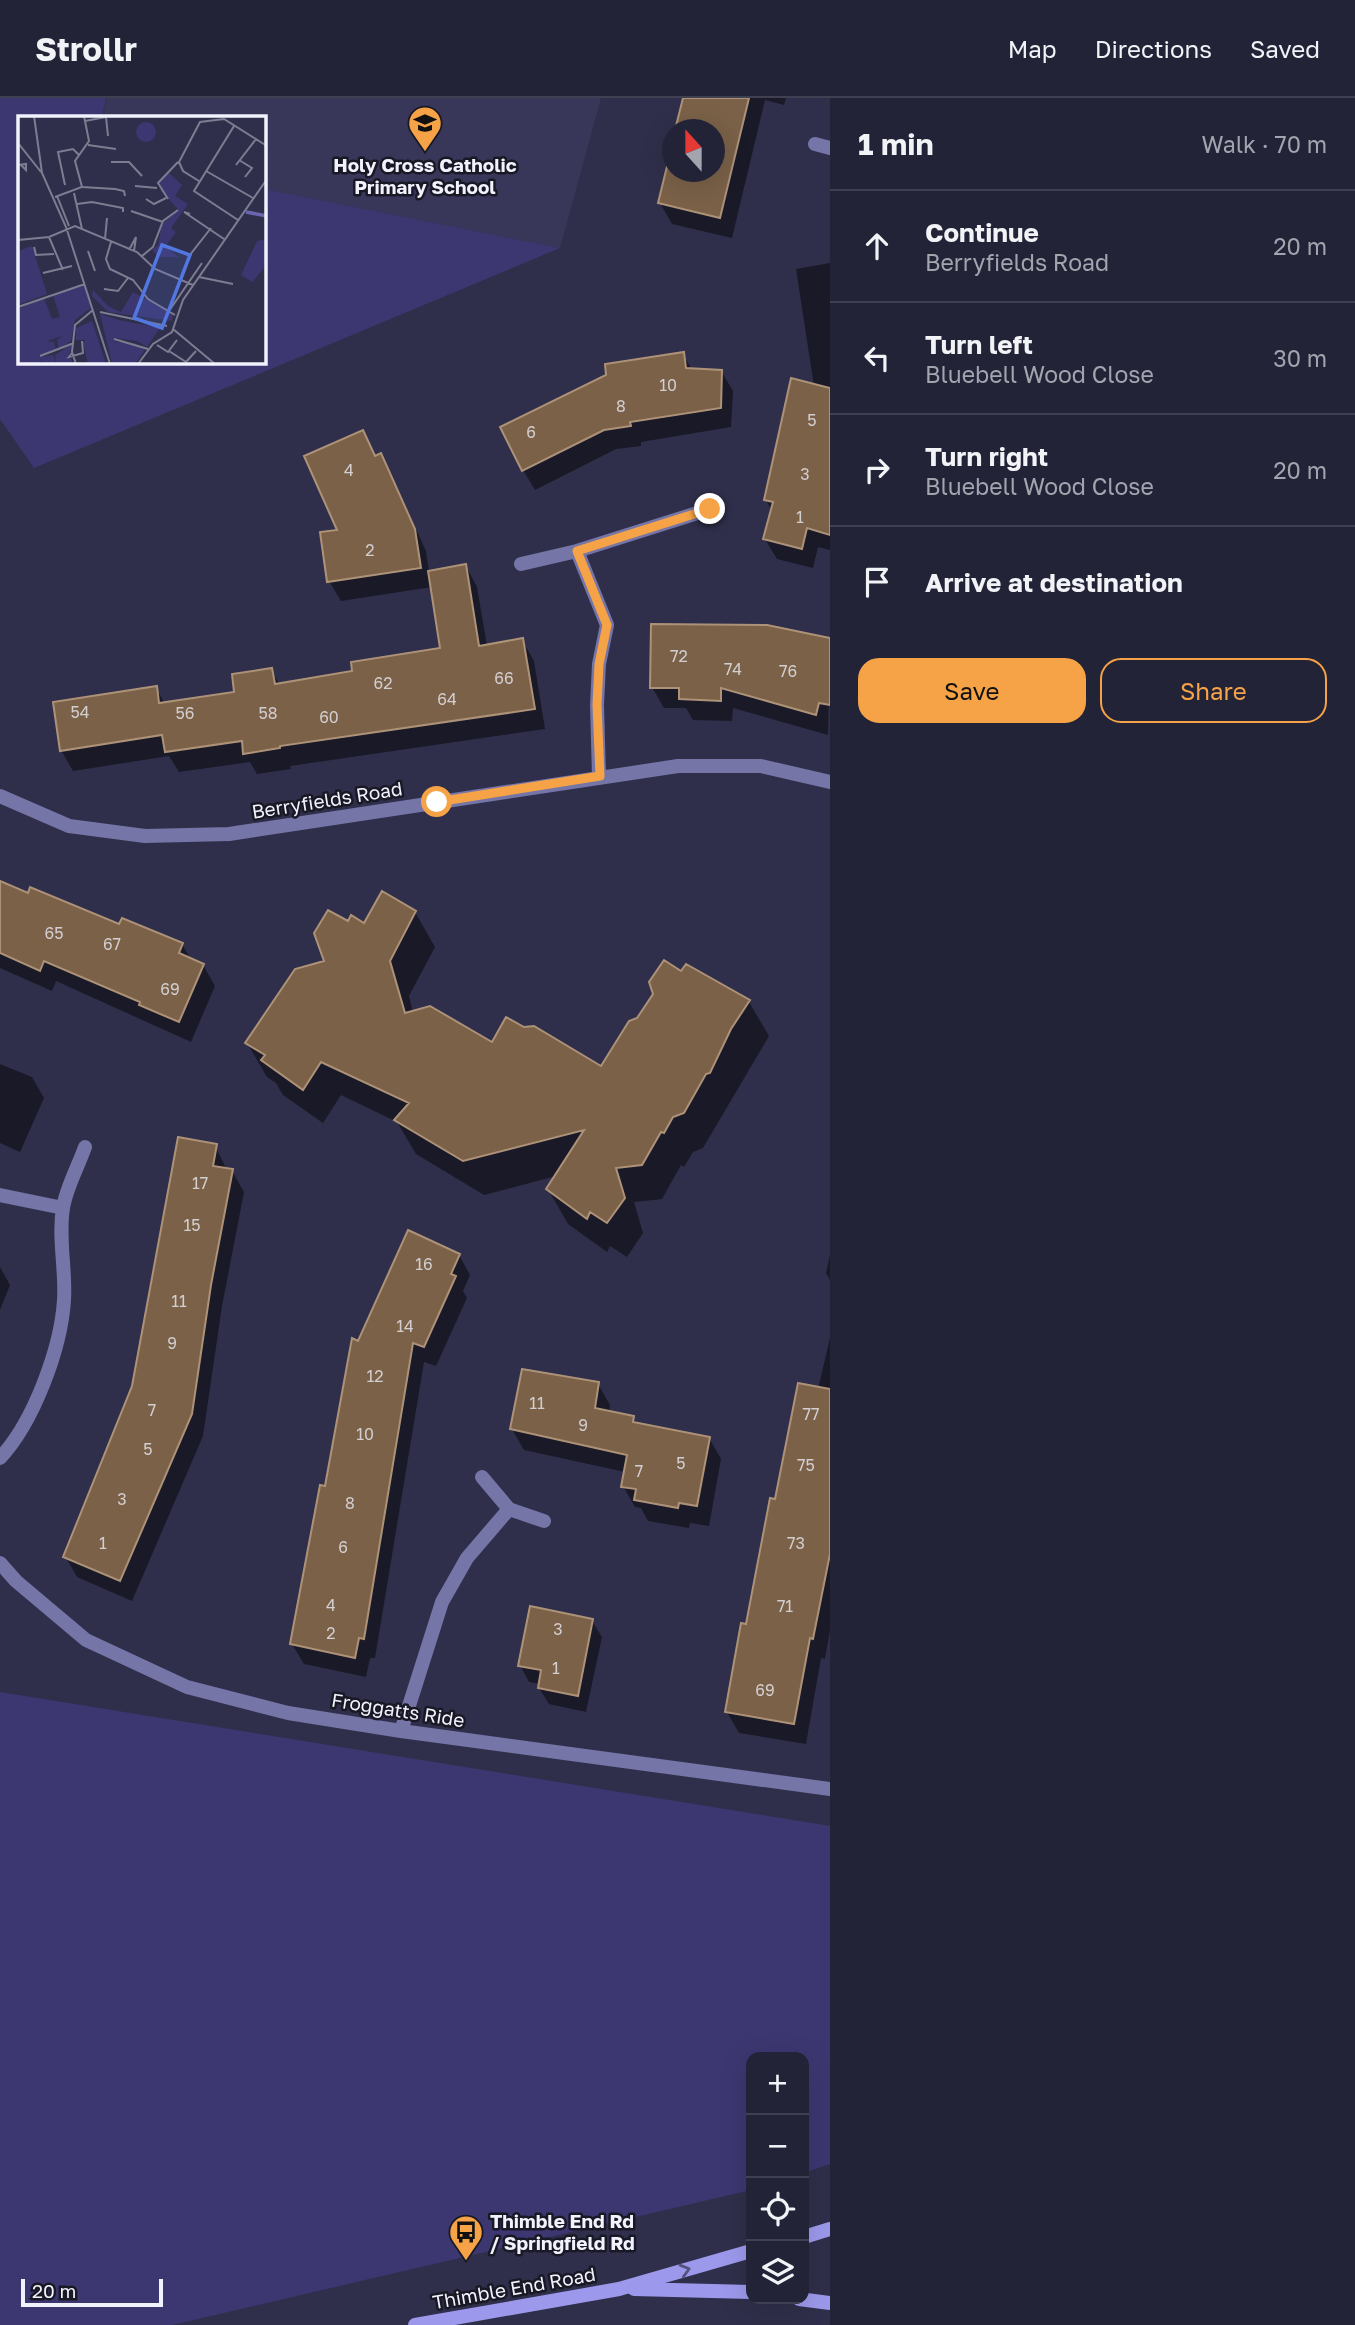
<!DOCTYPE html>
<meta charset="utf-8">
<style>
:root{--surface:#232338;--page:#2b2b40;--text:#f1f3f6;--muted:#a3a4ae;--line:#404053;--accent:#f5a346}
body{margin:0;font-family:"Golos Text",sans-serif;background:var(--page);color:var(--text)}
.controls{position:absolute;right:21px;bottom:21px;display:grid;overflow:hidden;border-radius:14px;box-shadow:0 7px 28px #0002}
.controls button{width:63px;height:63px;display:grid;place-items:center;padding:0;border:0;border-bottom:2px solid var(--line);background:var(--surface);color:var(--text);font:35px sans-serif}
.compass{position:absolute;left:662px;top:21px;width:63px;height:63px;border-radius:50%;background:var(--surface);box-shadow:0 7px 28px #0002;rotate:339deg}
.scale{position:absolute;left:21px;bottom:18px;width:142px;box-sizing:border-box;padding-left:7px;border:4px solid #f1f2fd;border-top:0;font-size:19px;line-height:24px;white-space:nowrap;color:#f1f2fd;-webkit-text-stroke:5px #191825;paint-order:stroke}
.stop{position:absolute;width:21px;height:21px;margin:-16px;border:5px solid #f5a346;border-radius:50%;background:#fff}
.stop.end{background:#f5a346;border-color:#fff;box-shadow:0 2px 7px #0008}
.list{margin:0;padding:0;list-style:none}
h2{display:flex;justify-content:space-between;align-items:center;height:91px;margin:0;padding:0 28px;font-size:30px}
h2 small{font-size:23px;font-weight:400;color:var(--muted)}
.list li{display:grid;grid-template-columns:46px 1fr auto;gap:21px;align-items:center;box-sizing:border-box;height:112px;padding:0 28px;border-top:2px solid var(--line)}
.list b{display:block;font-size:26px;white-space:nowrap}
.list p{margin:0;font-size:23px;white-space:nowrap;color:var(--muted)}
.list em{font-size:23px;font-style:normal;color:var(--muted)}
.actions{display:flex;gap:14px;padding:21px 28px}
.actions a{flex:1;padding:16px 0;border:2px solid var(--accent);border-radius:21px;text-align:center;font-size:24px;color:var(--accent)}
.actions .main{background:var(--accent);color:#111}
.icon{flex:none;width:38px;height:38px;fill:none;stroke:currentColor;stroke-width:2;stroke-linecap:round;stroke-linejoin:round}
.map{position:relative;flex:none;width:830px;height:2227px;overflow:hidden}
header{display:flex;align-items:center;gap:42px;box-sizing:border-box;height:98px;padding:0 35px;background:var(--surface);border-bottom:2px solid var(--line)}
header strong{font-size:33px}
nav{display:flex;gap:38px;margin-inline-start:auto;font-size:24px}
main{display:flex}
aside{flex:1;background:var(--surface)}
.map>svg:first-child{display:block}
.built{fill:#38375a}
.green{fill:#3c3770}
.shadow{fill:#0007}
.building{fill:#7a6148;stroke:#ad9278;stroke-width:2}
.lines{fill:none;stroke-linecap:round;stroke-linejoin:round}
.street{stroke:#7575a8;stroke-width:14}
.secondary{stroke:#9c99ec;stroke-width:14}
.oneway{stroke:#54527f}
.route{stroke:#f5a346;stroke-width:9}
.labels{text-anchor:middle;stroke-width:5;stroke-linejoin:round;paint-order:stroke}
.number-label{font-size:16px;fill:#d3ced0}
.poi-label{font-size:19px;font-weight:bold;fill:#f1f2fd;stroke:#191825}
.street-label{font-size:19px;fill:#f1f2fd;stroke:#191825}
.inset-river{fill:none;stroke:#6965b0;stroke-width:3.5}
.inset-road{fill:none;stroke:#7d7d92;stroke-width:2}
.view{fill:#5277e1;fill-opacity:0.15;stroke:#5277e1;stroke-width:3.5}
.inset-edge{fill:none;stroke:#f1f2fd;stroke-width:3.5}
</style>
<header>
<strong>Strollr</strong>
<nav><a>Map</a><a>Directions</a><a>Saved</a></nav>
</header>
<main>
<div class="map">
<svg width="830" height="2227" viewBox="0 0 830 2227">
<rect width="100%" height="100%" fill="#2f2f4b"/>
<path class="built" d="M 107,0 L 601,0 L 560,150 L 264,91 L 264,19 L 102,19 Z"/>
<path class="green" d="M 0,0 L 106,0 L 102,19 L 19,19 L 19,264 L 264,264 L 264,91 L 560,150 L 34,370 L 0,321 Z
M 0,1594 L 830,1728 L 830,2066 L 804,2075 L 804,1959 L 751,1959 L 751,2092 L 172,2227 L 0,2227 Z"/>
<path class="shadow" d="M 685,0 L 786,0 L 784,7 L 765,2 L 732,140 L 672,126 L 660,105 L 673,74 L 715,74 L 715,32 Z
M 830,165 L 830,452 L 818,449 L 813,470 L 777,461 L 765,441 L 772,413 L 766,402 L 814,288 L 796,171 Z
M 683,256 L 692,272 L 721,273 L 733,293 L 731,329 L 641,344 L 641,348 L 616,351 L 535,392 L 523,372 L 608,278 Z
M 362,334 L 376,359 L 380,357 L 391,377 L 426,453 L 429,474 L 466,468 L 477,489 L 487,548 L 522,542 L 534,563 L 545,631 L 290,668 L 291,671 L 257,676 L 250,664 L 179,674 L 169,658 L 73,673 L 61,652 L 156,590 L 165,606 L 236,596 L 271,572 L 280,587 L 354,575 L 442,552 L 432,489 L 341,503 L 329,483 Z
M 767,529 L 830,543 L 828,637 L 733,610 L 732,623 L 693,622 L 686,610 L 664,610 L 652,589 Z
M 0,785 L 120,829 L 182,846 L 191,862 L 203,867 L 215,888 L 191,944 L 56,883 L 52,893 L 0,870 Z
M 415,814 L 435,849 L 409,898 L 413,915 L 492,946 L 601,970 L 639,921 L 682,875 L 749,904 L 769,938 L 703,1050 L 693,1054 L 684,1069 L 681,1067 L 662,1101 L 634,1104 L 643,1135 L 627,1159 L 610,1148 L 607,1154 L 568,1126 L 548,1091 L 556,1078 L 484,1097 L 416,1056 L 397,1024 L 341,997 L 323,1025 L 283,997 L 276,985 L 267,979 L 247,945 L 326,864 L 349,826 L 365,827 Z
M 0,966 L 32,979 L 44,1000 L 20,1054 L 0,1045 Z
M 215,1048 L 227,1072 L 232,1073 L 244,1094 L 222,1208 L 203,1338 L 132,1503 L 77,1479 L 65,1458 L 134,1289 Z
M 459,1157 L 470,1177 L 463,1193 L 467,1200 L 436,1268 L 424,1264 L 375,1560 L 370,1560 L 366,1579 L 304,1566 L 292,1546 L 359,1245 Z
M 830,1157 L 830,1182 L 826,1175 Z
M 0,1169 L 10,1187 L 0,1212 Z
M 830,1240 L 830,1532 L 825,1561 L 821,1560 L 806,1646 L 739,1635 L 727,1614 L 777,1403 L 818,1291 Z
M 598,1286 L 610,1307 L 609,1315 L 633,1320 L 637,1327 L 709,1340 L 721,1361 L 709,1428 L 690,1425 L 689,1430 L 648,1423 L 641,1410 L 635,1409 L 623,1388 L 625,1374 L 524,1352 L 512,1331 Z
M 592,1523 L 602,1539 L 586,1614 L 549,1606 L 539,1590 L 540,1586 L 529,1584 L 520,1567 Z"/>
<path class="building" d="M 683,0 L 749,0 L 720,120 L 658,105 L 673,44 L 673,74 L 715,74 L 715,32 L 675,32 Z
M 684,254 L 686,270 L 722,272 L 721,310 L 630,324 L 631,328 L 604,332 L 522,373 L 500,329 L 606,277 L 605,266 Z
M 791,280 L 830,290 L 830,437 L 807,430 L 802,451 L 763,441 L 773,404 L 764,402 Z
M 363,332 L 375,358 L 381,355 L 415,431 L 421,470 L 327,484 L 320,434 L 337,432 L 304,358 Z
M 466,466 L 479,548 L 523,540 L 535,611 L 280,648 L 280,650 L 243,656 L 242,643 L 165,654 L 162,637 L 60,653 L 53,604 L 157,588 L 159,605 L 234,594 L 232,576 L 272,570 L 275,586 L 352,573 L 351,564 L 440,550 L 428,473 Z
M 651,526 L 767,527 L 830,540 L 830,607 L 819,605 L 816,617 L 721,590 L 721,603 L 679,601 L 679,590 L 650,590 Z
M 0,783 L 28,795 L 30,789 L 119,826 L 122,820 L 183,845 L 179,855 L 204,866 L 179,924 L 139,907 L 140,904 L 44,863 L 40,873 L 0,855 Z
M 382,793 L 416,813 L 390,863 L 405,915 L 430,908 L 492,944 L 506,919 L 524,929 L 534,928 L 601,968 L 629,923 L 637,920 L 653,896 L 649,884 L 664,862 L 681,873 L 686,866 L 750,902 L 731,931 L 710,975 L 706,976 L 684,1015 L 673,1019 L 664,1035 L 661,1034 L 642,1067 L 616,1070 L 625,1100 L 607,1125 L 590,1114 L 587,1121 L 546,1091 L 584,1032 L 463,1063 L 394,1022 L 409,1005 L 321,964 L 303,992 L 261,962 L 265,957 L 245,945 L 295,871 L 324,863 L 314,835 L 328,812 L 348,823 L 351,817 L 364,825 Z
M 178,1039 L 217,1046 L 213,1068 L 233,1071 L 211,1187 L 192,1316 L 120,1483 L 63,1459 L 132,1288 Z
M 408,1132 L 460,1156 L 451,1176 L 456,1178 L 424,1249 L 413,1245 L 364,1541 L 359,1540 L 355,1560 L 290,1546 L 320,1387 L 325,1388 L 352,1240 L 358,1243 Z
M 522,1271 L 599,1284 L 595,1310 L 634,1318 L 633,1324 L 710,1339 L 697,1408 L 679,1405 L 678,1410 L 634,1402 L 636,1391 L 621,1389 L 627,1357 L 510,1331 Z
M 798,1285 L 830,1291 L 830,1456 L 813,1541 L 810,1540 L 794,1626 L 725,1614 L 741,1525 L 746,1526 L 770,1400 L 775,1401 Z
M 530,1508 L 593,1521 L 578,1598 L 538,1590 L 541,1572 L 518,1568 Z"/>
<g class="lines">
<path class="street" d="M 815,46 L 830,50
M 577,453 L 607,527 L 599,566 L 597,607 L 599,678
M 521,466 L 577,453 L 710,411
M 0,698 L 69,728 L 145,738 L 229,736 L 678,668 L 761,668 L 830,684
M 0,1097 L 63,1110
M 0,1360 C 33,1325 61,1251 64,1202 C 66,1172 58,1140 63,1110 C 66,1090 78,1069 85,1049
M 482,1379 L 509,1411 L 544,1423
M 0,1465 L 16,1483 L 86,1542 L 187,1589 L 288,1615 L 401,1633 L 830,1691
M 401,1633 L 442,1504 L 467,1460 L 509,1411"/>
<path class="secondary" d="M 804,2139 L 830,2131
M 634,2191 L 751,2194
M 799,2201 L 830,2205
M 415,2227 L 619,2191 L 751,2153"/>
</g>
<defs><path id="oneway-chevron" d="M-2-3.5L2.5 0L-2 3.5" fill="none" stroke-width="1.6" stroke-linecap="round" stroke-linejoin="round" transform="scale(1.75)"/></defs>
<use class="oneway" href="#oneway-chevron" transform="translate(685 2172) rotate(-16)"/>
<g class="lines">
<path class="route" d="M 437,704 L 600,678 L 597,607 L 599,566 L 607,527 L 577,453 L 710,411"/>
</g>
<defs>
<g id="school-pin" transform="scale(1.75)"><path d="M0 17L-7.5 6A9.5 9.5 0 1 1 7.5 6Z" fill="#f5a346" stroke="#191825"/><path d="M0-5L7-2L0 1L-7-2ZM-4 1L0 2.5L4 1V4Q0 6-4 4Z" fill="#111"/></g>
<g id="bus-pin" transform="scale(1.75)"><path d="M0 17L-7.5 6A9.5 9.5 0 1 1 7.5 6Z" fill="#f5a346" stroke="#191825"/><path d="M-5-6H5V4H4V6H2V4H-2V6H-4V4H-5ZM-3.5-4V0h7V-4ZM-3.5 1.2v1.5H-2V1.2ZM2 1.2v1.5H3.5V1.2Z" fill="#111"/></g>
</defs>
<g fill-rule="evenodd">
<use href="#school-pin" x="425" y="25"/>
<use href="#bus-pin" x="466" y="2134"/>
</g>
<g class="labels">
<g class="number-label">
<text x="668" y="293">10</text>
<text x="621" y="314">8</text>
<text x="812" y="328">5</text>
<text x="531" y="340">6</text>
<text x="349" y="378">4</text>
<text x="805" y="382">3</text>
<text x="800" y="425">1</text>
<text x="370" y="458">2</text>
<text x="679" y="564">72</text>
<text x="733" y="577">74</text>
<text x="788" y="579">76</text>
<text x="504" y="586">66</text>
<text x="383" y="591">62</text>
<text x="447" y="607">64</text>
<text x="80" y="620">54</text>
<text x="185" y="621">56</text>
<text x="268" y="621">58</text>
<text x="329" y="625">60</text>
<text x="54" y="841">65</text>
<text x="112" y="852">67</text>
<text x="170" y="897">69</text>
<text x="200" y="1091">17</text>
<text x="192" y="1133">15</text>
<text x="424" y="1172">16</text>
<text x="179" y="1209">11</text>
<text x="405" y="1234">14</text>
<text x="172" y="1251">9</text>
<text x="375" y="1284">12</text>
<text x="537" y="1311">11</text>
<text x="152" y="1318">7</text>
<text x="811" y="1322">77</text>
<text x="583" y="1333">9</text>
<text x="365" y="1342">10</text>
<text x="148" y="1357">5</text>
<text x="681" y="1371">5</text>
<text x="806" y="1373">75</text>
<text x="639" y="1379">7</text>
<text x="122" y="1407">3</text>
<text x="350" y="1411">8</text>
<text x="103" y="1451">1</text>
<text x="796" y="1451">73</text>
<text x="343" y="1455">6</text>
<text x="331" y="1513">4</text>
<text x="785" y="1514">71</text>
<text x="558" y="1537">3</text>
<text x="331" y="1541">2</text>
<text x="556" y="1576">1</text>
<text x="765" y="1598">69</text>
</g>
<g class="poi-label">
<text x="425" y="74">Holy Cross Catholic<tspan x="425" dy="22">Primary School</tspan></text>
<text x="490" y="2130" text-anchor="start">Thimble End Rd<tspan x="490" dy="22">/ Springfield Rd</tspan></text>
</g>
<g class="street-label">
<text transform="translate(327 702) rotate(-9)" y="7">Berryfields Road</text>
<text transform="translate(398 1612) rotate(9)" y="7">Froggatts Ride</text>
<text transform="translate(514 2190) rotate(-10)" y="7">Thimble End Road</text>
</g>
</g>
<g transform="translate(18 18)">
<rect width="248" height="248" fill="#2f2f4b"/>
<path d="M118 16a10 10 0 1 1 20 0a10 10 0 1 1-20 0ZM 150,56 L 164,69 L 157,80 L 170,88 L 153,112 L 158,116 L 147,131 L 161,141 L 141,141 L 134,134 L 140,129 L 144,109 L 160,93 L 143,75 L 142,67 ZM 248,123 L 248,150 L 234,166 L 223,159 L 239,125 ZM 14,130 L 29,178 L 0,189 L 0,135 ZM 67,169 L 73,192 L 57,204 L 53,225 L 41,234 L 39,224 L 44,220 L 29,225 L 36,226 L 38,235 L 24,239 L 22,248 L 0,248 L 0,193 L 26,182 L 34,203 L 42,201 L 35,179 ZM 75,174 L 90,190 L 103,196 L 115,176 L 155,198 L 154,205 L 90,196 L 74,180 ZM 82,198 L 101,204 L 142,212 L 129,231 L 119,225 L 96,222 L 97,226 L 117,227 L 127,234 L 117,248 L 94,248 ZM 74,205 L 88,248 L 70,248 L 65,226 L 68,224 L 58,224 L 58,212 ZM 54,228 L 51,240 L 56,248 L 23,246 L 24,241 L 35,239 L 38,247 L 37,239 Z" fill="#3c3770"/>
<path class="inset-river" d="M 228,96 L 249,100"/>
<path class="inset-road" d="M 16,0 L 24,57 L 48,111 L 92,248M 67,5 L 88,1 L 90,20M 216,10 L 176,75 L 220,104M 0,27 L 23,56M 70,29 L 98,33M 221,44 L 234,52 L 227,61M 93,46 L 111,46 L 124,60M 0,49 L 8,48 L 8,54 L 3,49M 218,49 L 238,23M 188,55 L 235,82M 181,65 L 165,55 L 161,46 L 182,6 L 206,3 L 249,30M 47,69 L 40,36 L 55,33 L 61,39M 117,70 L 139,72M 64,71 L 97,73 L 106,75 L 107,80M 56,77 L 64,113M 39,80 L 51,110M 37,81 L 64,71 L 57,45 L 71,25 L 66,0M 128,83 L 136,88 L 148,82M 150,83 L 140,67 L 160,46M 59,88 L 74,86 L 105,92 L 105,96M 113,95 L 145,106M 172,98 L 166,96 L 206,123M 31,121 L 45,154M 87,123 L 89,102M 0,124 L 31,121 L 57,110 L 119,136 L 137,153 L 175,169M 93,126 L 88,143 L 92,153 L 115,164 L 130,183 L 157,199M 16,131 L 18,139 L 36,138M 111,134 L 118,121 L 116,135M 70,135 L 77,155M 124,140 L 135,131 L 145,105 L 160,94M 171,140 L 193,112M 25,157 L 54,150M 181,161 L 215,168M 86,173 L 100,175 L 110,162M 0,191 L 67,168M 151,195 L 184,147M 82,196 L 149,210M 155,213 L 197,248M 96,223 L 130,233M 139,229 L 150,236 L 159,224M 151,235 L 168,246 L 178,235M 54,237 L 51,241 L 65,237 L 64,225M 22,240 L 56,227M 58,248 L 54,236 L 57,209 L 75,194M 120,248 L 135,228 L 154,216 L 165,184 L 249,63"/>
<path class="view" d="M 144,129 L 172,139 L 144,212 L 116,202 Z"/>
<rect width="248" height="248" class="inset-edge"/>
</g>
</svg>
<div class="controls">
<button>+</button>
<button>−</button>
<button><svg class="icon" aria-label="locate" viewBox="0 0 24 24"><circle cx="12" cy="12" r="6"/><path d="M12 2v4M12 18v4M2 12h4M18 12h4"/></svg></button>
<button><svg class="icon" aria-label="layers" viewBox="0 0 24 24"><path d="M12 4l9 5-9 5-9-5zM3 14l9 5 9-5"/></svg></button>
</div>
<svg class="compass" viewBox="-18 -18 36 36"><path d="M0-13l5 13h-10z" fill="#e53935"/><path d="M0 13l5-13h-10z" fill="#a3a4ae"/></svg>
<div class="scale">20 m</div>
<div class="stop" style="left:437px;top:704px"></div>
<div class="stop end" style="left:710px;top:411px"></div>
</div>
<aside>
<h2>1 min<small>Walk · 70 m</small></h2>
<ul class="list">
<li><svg class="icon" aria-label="ahead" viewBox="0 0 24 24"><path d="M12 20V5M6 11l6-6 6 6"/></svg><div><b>Continue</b><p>Berryfields Road</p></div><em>20 m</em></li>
<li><svg class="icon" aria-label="left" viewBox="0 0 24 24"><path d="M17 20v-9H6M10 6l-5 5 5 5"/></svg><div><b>Turn left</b><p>Bluebell Wood Close</p></div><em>30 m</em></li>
<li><svg class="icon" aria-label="right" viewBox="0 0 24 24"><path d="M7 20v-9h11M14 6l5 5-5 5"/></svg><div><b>Turn right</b><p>Bluebell Wood Close</p></div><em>20 m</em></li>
<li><svg class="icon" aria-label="arrive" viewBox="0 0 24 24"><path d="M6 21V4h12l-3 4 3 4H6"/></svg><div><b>Arrive at destination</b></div></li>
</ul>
<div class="actions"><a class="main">Save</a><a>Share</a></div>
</aside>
</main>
